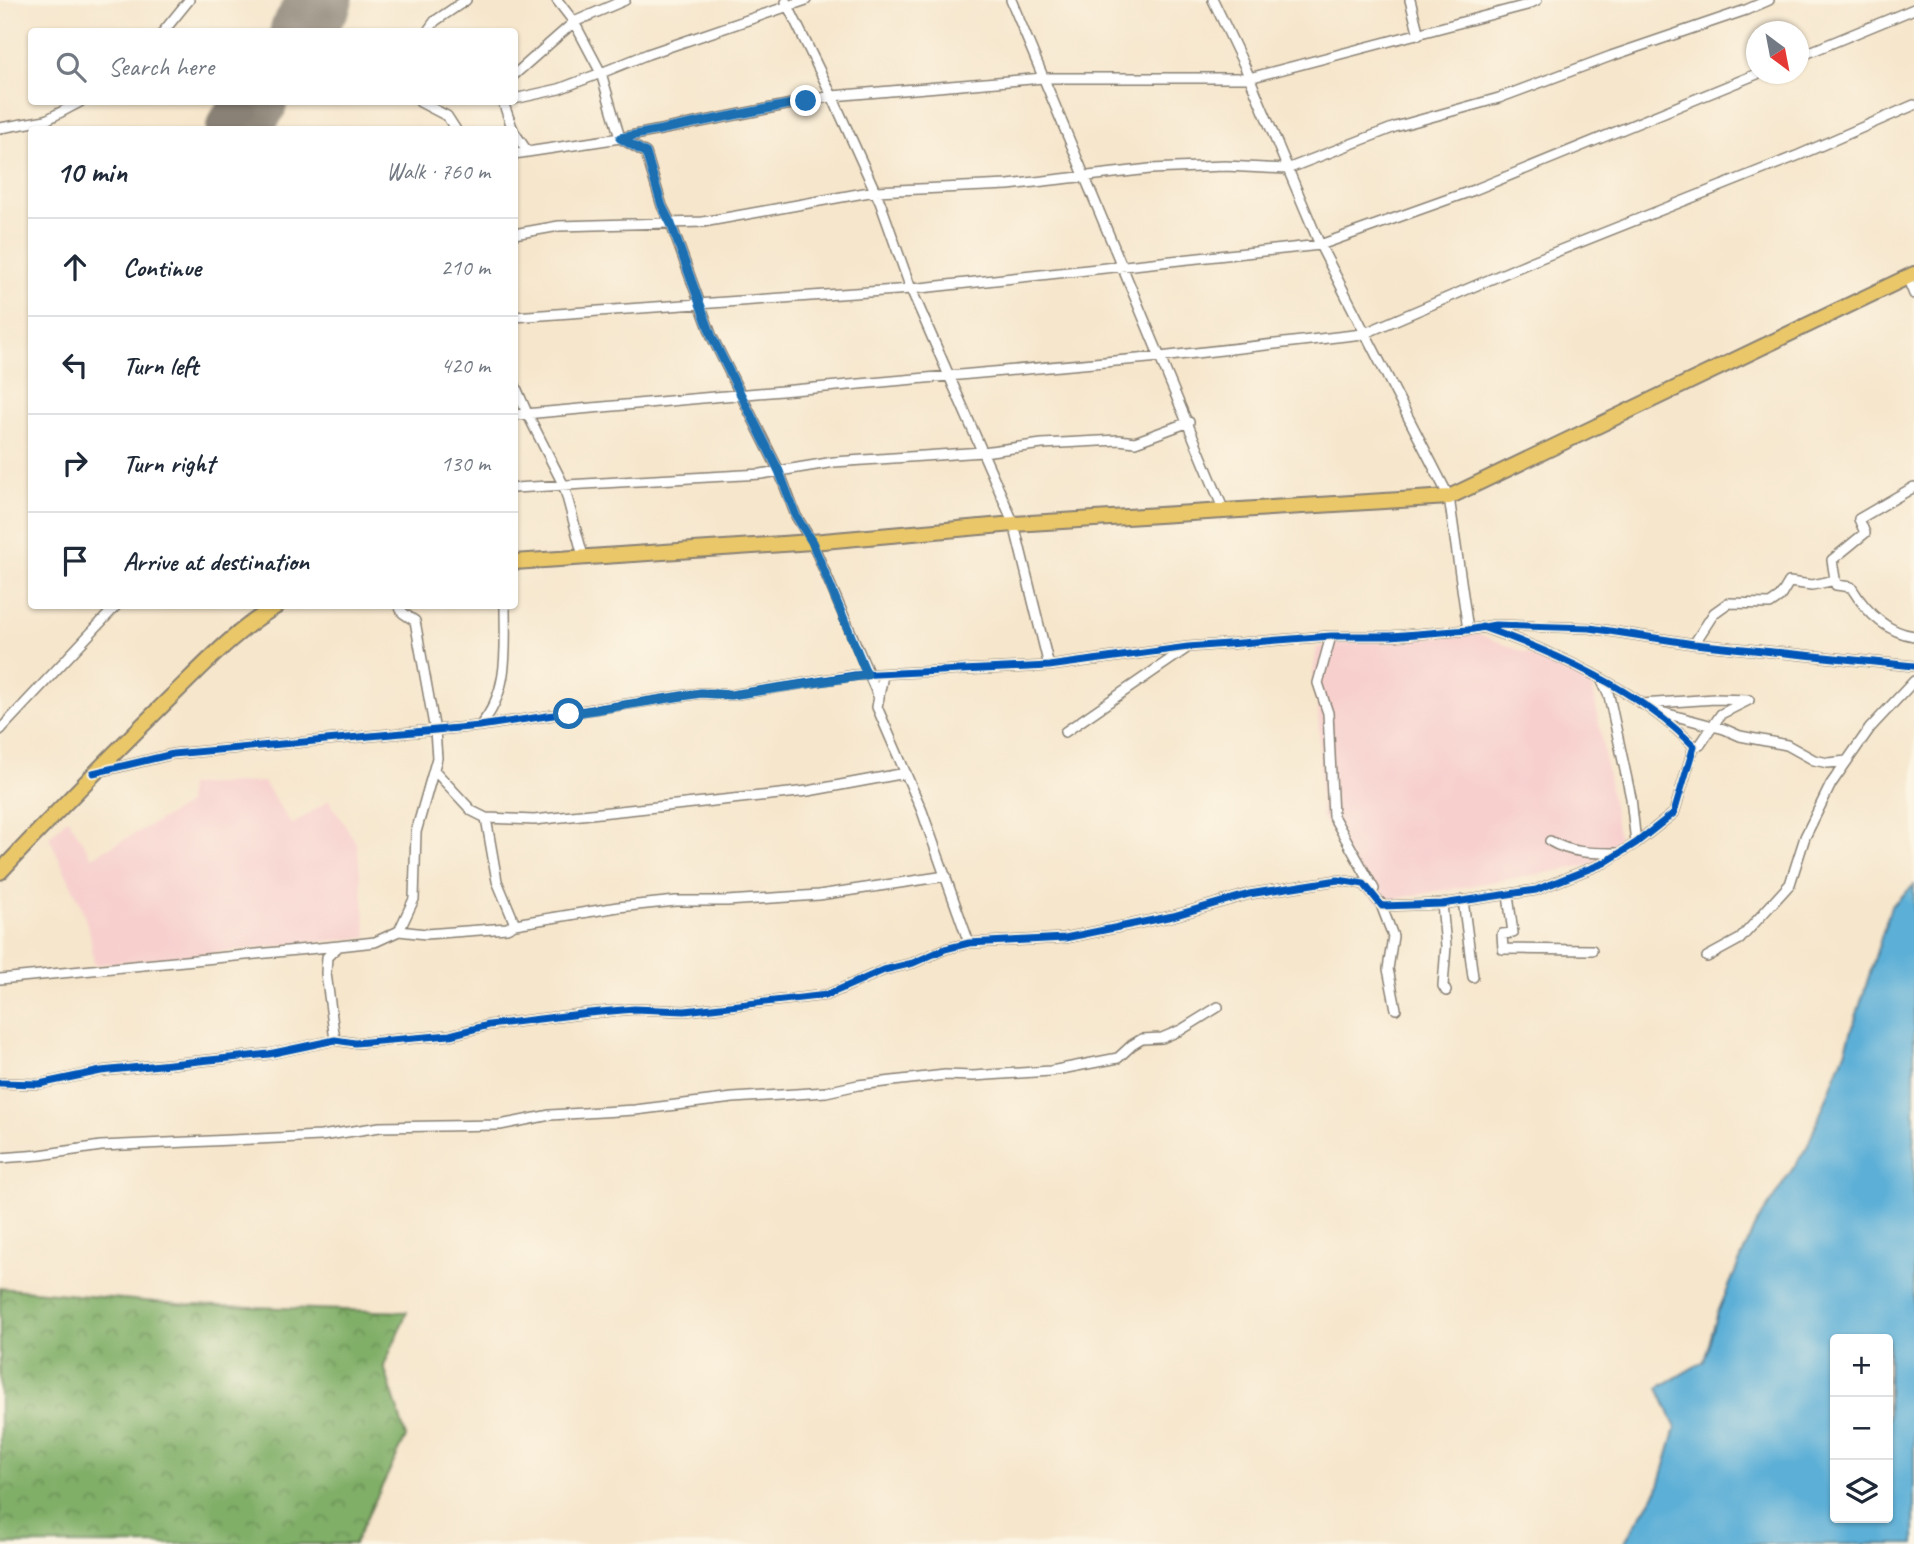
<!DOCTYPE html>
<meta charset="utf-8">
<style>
:root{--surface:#fff;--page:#f6f6f7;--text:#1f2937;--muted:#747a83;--line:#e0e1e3}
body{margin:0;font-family:Caveat,sans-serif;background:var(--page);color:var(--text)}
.controls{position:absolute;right:21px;bottom:21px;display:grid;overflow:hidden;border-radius:7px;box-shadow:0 2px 5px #0004}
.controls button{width:63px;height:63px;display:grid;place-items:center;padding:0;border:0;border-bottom:2px solid var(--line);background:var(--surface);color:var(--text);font:35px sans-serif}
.compass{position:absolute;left:1746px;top:21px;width:63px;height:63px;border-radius:50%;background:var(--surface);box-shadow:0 2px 5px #0004;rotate:148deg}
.stop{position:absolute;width:21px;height:21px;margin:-16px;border:5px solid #1f6fb2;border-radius:50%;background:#fff}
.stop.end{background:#1f6fb2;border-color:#fff;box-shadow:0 2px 7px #0008}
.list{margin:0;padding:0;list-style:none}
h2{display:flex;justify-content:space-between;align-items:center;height:91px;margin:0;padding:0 28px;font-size:30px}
h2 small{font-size:23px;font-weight:400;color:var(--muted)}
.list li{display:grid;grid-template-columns:46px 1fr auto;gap:21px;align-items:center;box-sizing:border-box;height:98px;padding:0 28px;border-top:2px solid var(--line)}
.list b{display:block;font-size:26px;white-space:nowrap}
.list em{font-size:23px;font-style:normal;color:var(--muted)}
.icon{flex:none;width:38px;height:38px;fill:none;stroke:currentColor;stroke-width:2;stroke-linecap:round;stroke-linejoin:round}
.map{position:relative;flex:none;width:1914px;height:1544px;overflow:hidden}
.search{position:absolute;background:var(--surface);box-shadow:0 2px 5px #0004;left:28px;top:28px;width:490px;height:77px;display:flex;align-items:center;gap:18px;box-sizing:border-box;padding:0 24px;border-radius:7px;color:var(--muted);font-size:26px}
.panel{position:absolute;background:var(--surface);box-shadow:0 2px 5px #0004;left:28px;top:126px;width:490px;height:483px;border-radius:7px}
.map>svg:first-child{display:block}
.built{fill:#f7d0ce}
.forest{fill:url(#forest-crowns);stroke:#4e6642;stroke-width:2}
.water{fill:#5bafd7;stroke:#3c667a;stroke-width:2;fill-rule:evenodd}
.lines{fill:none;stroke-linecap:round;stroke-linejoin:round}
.runway{stroke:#898174;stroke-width:63}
.street-casing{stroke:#898174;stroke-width:12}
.primary-casing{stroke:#898174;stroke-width:18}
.street{stroke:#fff;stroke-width:9}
.primary{stroke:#eac769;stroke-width:14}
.cycleway-casing{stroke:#fcf5e5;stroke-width:11}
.cycleway{stroke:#0057b8;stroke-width:7}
.route{stroke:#1f6fb2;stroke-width:9}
</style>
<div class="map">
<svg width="1914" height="1544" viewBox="0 0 1914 1544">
<defs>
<pattern id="forest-crowns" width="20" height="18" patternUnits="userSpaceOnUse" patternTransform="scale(1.75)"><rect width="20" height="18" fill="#80af67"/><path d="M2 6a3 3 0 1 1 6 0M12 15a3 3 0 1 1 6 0" fill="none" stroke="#688e54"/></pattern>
</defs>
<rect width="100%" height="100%" fill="#fcf5e5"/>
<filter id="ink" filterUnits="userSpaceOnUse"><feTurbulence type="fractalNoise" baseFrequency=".0143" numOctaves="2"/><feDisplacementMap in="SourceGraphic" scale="14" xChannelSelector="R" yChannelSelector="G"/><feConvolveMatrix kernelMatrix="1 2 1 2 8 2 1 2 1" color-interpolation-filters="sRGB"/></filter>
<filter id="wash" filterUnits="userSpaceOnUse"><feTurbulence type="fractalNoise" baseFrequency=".00686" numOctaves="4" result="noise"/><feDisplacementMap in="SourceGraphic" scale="28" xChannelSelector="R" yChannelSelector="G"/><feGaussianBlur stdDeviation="1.57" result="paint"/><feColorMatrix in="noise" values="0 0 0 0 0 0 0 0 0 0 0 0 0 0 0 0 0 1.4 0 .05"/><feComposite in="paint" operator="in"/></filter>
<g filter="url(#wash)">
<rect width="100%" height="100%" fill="#f6e6cc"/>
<path class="built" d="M 1479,634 L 1580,675 L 1593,688 L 1619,841 L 1592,865 L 1376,902 L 1321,817 L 1318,702 L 1312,681 L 1317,648 L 1329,644 Z
M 264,782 L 292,825 L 329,800 L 357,844 L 367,937 L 94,965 L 90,934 L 81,906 L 49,837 L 68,818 L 92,857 L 187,805 L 188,785 Z"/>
<path class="forest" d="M 0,1288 L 189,1305 L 407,1312 L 384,1366 L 406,1437 L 354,1544 L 0,1544 Z"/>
<path class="water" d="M 1914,885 L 1914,1544 L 1623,1544 L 1658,1489 L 1676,1428 L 1658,1388 L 1704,1361 L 1718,1312 L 1754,1228 L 1807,1147 L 1846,1049 L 1891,906 ZM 1835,1339 L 1888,1339 L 1888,1518 L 1835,1518 Z"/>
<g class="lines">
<path class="runway" d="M 301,32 L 321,0
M 237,130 L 256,102"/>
</g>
</g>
<g filter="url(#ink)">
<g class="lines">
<g class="street-casing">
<path id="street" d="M 806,0 L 648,54 L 601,73 L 620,138 L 646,153 L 662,206 L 671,224 L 712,337 L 779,471 L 796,516 L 812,542 L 879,698
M 1011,0 L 1224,511
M 1213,0 L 1245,67 L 1320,245 L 1449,497 L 1468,630
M 1410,0 L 1419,35
M 786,2 L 832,96 L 880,202 L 911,289 L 1014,524 L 1049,666
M 163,32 L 189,0
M 427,32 L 435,21 L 466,0
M 1798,57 L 1914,9
M 514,75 L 574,22 L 625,0
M 514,99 L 559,89 L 601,73 L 574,22 L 557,0
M 420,102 L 447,116 L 456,130
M 503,102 L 513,130
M 0,128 L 46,120 L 80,102
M 514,132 L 527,151
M 514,154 L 620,138 L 832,96 L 1043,78 L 1249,78 L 1527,5 L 1537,0
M 514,234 L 559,226 L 703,222 L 875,191 L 1008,185 L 1150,169 L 1225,166 L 1287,169 L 1395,127 L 1499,98 L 1611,56 L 1746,10 L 1769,0
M 1907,277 L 1914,294
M 514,317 L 911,289 L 1320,245 L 1474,190 L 1757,74
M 514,383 L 527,413 L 564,486 L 583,556
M 514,415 L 1160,357 L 1363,334 L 1533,261 L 1799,155 L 1914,105
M 1914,487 L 1859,519 L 1865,533 L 1832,560 L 1836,585 L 1851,587 C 1865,610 1885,632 1914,636
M 514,488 L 761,474 L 834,462 L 983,452 L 1042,444 L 1119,440 L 1135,442 L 1189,422
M 1331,636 L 1318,683 L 1328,713 L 1333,816 L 1374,889
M 1694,644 L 1714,613 L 1728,603 L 1770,604 L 1780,597 L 1789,582 L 1812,585 L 1835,580
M 883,675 L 877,707 L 922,811 L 969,943
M 1602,681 L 1609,696 L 1631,798 L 1636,843
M 1642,704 L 1715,699 L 1749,700 L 1721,714 L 1700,745 L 1694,746
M 1657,711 L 1724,729 L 1740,736 L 1787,745 L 1814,760 L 1828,763 L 1847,761
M 480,726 C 510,691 505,649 505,606
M 0,730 L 116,606
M 1065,732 L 1187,648
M 434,770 L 472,811 L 486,818 L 534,820 L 808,791 L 906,773
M 98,772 L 173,754 L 480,726 L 701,693 L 731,695 L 855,675 L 1049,666 L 1188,647 L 1331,636 L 1391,636 L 1468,630 L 1495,625 L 1590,628 L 1694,644 L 1914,666
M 1550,841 C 1572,854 1594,853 1619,853
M 1508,895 L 1513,933 L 1502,934 L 1503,949 L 1592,950
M 1463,900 L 1473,977
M 1380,902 L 1393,936 L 1388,969 L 1396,1009
M 1442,904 L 1446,946 L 1443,986 L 1446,991
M 515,924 L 618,907 L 676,901 L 727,901 L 819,895 L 946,876
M 399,931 L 426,934 L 507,928 L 515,924 L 497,881 L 486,818
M 1707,957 L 1740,939 L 1790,884 L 1805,837 L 1831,784 L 1870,728 L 1914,681
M 0,979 L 339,946
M 335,1040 L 326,973 L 327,957 L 339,946 L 375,942 L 399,931 L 414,899 L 416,832 L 437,758 L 435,731 L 415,621 L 403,613 L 399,606
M 0,1083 L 39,1084 L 101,1071 L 269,1054 L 335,1040 L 355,1043 L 450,1035 L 489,1025 L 589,1013 L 634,1009 L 685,1011 L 827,995 L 884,970 L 913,963 L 945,949 L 969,943 L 1065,938 L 1173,916 L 1249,894 L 1338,880 L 1364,884 L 1382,906 L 1442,904 L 1536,890 L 1604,863 L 1636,843 L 1674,813 L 1694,746 C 1640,691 1555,652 1482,627
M 0,1158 L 40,1155 L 101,1146 L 321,1136 L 380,1127 L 500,1125 L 550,1115 L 635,1110 L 733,1098 L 826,1092 L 858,1085 L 945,1075 L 973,1076 L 1051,1071 L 1118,1058 L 1132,1045 L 1142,1039 L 1162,1038 L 1181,1030 L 1218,1007"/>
</g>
<g class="primary-casing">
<path id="primary" d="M 514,562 L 812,542 L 1014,524 L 1449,497 L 1914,274
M 0,872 C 56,812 113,754 172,696 C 205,664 237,629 277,606"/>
</g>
<use href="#street" class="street"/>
<use href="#primary" class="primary"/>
<g class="cycleway-casing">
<path id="cycleway" d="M 93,773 L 173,754 L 480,726 L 701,693 L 731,695 L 855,675 L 1049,666 L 1188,647 L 1331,636 L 1391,636 L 1468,630 L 1495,625 L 1590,628 L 1694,644 L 1914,666
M 0,1083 L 39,1084 L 101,1071 L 269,1054 L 335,1040 L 355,1043 L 450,1035 L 489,1025 L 589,1013 L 634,1009 L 685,1011 L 827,995 L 884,970 L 913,963 L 945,949 L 969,943 L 1065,938 L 1173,916 L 1249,894 L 1338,880 L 1364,884 L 1382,906 L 1442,904 L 1536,890 L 1604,863 L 1636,843 L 1674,813 L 1694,746 C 1640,691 1555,652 1482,627"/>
</g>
<use href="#cycleway" class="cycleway"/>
</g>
</g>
<g class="lines" filter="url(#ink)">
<path class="route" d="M 569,714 L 701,693 L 731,695 L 867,675 L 812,542 L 796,516 L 779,471 L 712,337 L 671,224 L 662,206 L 646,153 L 620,138 L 806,101"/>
</g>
</svg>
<div class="controls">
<button>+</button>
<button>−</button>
<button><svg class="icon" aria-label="layers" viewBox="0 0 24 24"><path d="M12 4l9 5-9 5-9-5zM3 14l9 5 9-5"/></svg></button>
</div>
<svg class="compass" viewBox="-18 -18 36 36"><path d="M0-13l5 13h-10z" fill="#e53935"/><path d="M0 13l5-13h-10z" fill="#747a83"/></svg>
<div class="stop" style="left:569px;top:714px"></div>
<div class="stop end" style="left:806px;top:101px"></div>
<div class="search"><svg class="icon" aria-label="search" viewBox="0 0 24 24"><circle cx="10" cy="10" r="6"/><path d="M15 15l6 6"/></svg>Search here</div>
<section class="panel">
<h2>10 min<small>Walk · 760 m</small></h2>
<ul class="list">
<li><svg class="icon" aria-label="ahead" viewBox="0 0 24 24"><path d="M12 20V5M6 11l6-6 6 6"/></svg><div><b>Continue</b></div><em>210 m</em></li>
<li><svg class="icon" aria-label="left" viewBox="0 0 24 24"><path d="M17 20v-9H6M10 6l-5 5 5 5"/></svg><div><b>Turn left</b></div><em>420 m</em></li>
<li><svg class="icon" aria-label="right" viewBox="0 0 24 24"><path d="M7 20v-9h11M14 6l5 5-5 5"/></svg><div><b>Turn right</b></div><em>130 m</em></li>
<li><svg class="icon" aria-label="arrive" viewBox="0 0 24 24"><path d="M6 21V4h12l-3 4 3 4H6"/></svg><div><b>Arrive at destination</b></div></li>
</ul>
</section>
</div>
